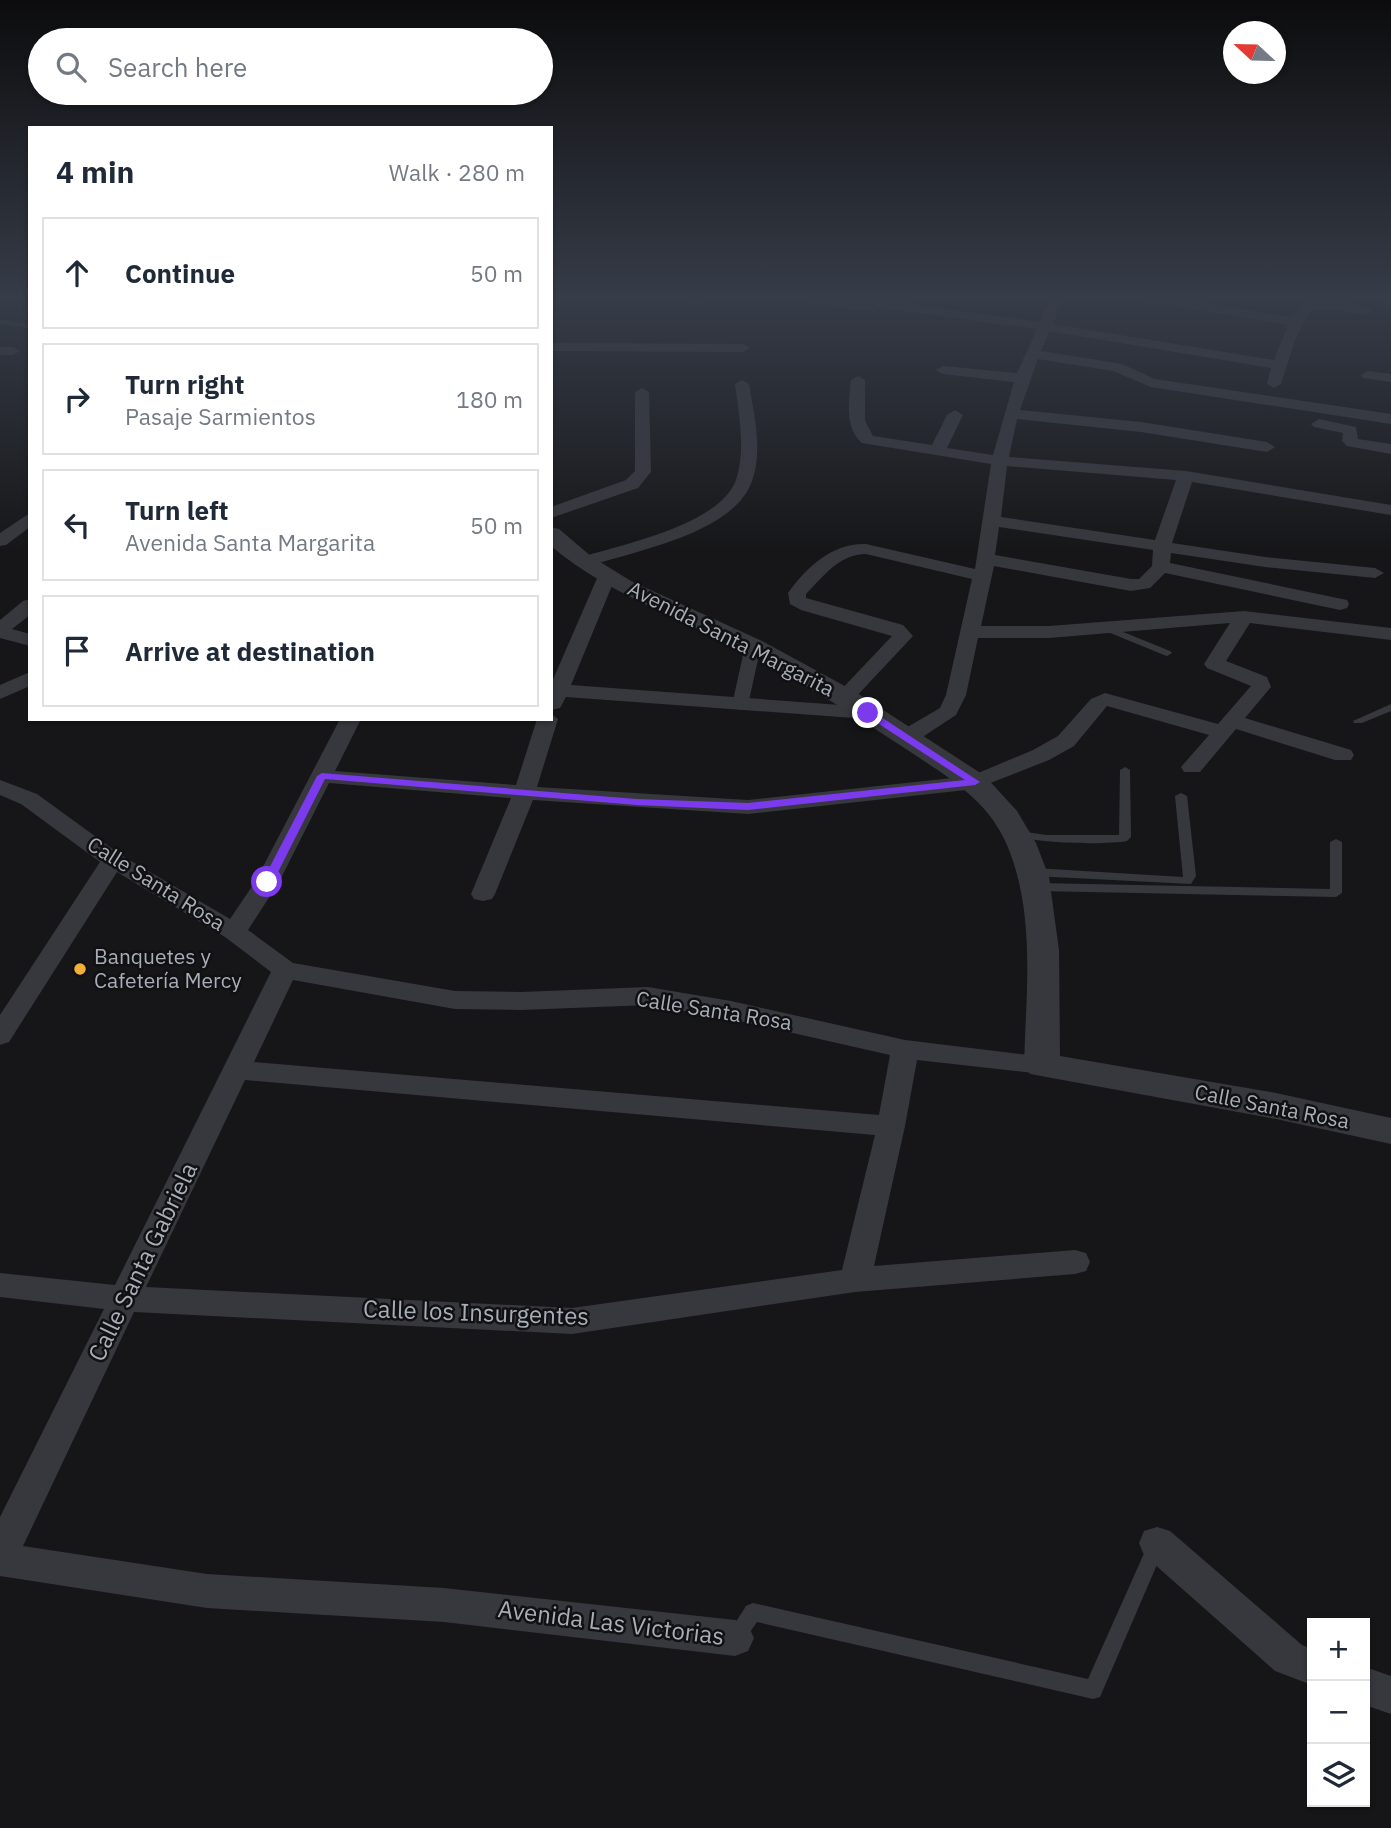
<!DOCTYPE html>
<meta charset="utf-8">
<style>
:root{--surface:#fff;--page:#f6f6f7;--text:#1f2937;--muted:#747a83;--line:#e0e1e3}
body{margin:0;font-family:"IBM Plex Sans",sans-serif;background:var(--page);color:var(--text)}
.controls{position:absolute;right:21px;bottom:21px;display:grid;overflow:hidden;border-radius:0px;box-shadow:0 2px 5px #0004}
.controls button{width:63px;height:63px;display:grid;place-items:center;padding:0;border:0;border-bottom:2px solid var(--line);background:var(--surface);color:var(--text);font:35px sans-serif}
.compass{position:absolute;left:1223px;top:21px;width:63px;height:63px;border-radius:50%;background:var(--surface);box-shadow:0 2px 5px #0004;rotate:292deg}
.stop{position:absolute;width:21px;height:21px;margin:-16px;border:5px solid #7c3aed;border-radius:50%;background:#fff}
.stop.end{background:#7c3aed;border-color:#fff;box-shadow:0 2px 7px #0008}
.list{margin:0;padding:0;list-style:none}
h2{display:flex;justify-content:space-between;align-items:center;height:91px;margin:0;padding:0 28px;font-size:30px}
h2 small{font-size:23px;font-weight:400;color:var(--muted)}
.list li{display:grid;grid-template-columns:46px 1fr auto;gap:21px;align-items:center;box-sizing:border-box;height:112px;margin:0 14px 14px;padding:0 14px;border:2px solid var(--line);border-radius:0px}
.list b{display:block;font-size:26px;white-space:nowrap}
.list p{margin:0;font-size:23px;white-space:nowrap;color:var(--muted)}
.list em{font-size:23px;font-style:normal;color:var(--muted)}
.icon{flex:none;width:38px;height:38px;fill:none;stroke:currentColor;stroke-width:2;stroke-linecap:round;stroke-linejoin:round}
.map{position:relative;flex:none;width:1391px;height:1828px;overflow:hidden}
.search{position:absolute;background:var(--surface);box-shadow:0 2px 5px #0004;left:28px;top:28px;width:525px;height:77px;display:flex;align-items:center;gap:18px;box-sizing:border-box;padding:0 24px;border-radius:38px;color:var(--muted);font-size:26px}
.panel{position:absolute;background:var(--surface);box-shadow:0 2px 5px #0004;left:28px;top:126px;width:525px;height:595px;border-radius:0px}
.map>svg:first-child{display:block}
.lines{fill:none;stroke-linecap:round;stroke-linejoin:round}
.stream{stroke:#2c353c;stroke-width:4.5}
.service{fill:#37383d;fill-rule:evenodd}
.pedestrian{fill:#37383d;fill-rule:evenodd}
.minor{fill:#37383d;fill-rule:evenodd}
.tertiary{fill:#37383d;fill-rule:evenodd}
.route{fill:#7c3aed}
.poi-dot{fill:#f2b134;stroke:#111113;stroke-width:2.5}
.labels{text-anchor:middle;stroke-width:5;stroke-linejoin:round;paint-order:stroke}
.street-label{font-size:21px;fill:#a8adb8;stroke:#111113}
.poi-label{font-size:21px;fill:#a8adb8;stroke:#111113;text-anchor:start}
.near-street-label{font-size:24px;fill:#a8adb8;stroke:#111113}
</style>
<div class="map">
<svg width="1391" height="1828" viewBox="0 0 1391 1828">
<rect width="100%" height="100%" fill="#161618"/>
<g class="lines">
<path class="stream" d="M 0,322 L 30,326"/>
<path class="service" d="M 1106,625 L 1170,651 L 1172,653 L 1167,656 L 1164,655 L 1103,630 L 1101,628 Z
M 1391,704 L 1391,711 L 1362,723 L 1354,723 L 1353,721 Z
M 1125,767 L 1130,770 L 1131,837 L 1127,841 C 1109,845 1027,844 1013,834 L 1019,831 L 1046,835 L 1119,835 L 1120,770 Z
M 1181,793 L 1187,796 L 1196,876 L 1191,884 L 1034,876 L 1028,872 L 1034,868 L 1183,877 L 1175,796 Z
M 1336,839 L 1342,842 L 1342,893 L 1336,897 L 1038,891 L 1032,887 L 1038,883 L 1330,889 L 1330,842 Z
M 1156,1538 L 1162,1540 L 1165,1546 L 1100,1697 L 1093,1699 L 757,1622 L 743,1642 L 736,1645 L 729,1642 L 727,1636 L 746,1606 L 753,1603 L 1088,1679 L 1150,1540 Z"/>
<path class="pedestrian" d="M 753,641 L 761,646 L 748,705 L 740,710 L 732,705 L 745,646 Z"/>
<path class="minor" d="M 690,296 L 704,296 L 701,306 L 691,306 Z
M 806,296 L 872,304 L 879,300 L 1040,322 L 1051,296 L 1064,296 L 1053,324 L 1274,360 L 1288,325 L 1136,300 L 1130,296 L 1161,296 L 1292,317 C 1311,291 1344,302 1372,308 L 1374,311 C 1359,322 1330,300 1309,313 L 1295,340 L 1281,384 L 1274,388 L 1267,384 L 1271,368 L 1049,331 L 1041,351 L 1122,364 L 1155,379 L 1391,414 L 1391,424 L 1151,387 L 1113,371 L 1038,359 L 1020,410 L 1141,422 L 1267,442 L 1275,447 L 1267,452 L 1141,432 L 1017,419 L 1009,457 L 1186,471 L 1391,505 L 1391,515 L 1192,482 L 1172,543 L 1265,557 L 1375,568 L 1384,573 L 1375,578 L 1265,567 L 1171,553 L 1170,563 L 1347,600 L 1349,604 L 1347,608 L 1340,610 L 1165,573 L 1150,588 L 1131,591 L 994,566 L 981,626 L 1049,626 L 1244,611 L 1391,628 L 1391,640 L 1250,623 L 1226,661 L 1267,677 L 1271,687 L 1245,718 L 1351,750 L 1354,755 L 1351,760 L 1335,760 L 1236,729 L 1200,772 L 1184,772 L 1181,767 L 1209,735 L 1107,706 L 1074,746 L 1049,760 L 975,789 L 748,814 L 533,800 L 495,894 L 492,899 L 483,901 L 474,899 L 471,894 L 511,798 L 329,783 L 279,882 L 248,930 L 293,963 L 455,991 L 521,992 L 648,987 L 731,1001 L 905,1040 L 1052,1058 L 1056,1065 L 1052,1072 L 1042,1074 L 917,1060 L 905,1126 L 874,1266 L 1075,1250 L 1086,1253 L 1090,1262 L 1086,1271 L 1075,1274 L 855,1292 L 572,1334 L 134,1312 L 23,1546 L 207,1574 L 444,1588 L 735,1620 L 748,1625 L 754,1638 L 748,1651 L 735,1656 L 444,1622 L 207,1608 L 0,1576 L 0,1517 L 104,1309 L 0,1297 L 0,1273 L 115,1285 L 271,972 L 225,937 L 117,872 L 9,1042 L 0,1045 L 0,1015 L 100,862 L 21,804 L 0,795 L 0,780 L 37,794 L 121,855 L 230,919 L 255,882 L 340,719 L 361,719 L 335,771 L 516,785 L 537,719 L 551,719 L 551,714 L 558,719 L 537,787 L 748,800 L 971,776 L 1033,750 L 1058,736 L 1091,699 L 1105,693 L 1218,724 L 1251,686 L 1207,668 L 1204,664 L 1230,623 L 1049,638 L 978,638 L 966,695 L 956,715 L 915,742 L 899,742 L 896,737 L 899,732 L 940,708 L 946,695 L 972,579 L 866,554 C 839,554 824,576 806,594 L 806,598 L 903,625 L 913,636 L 852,701 L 838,701 L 835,697 L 838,693 L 892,636 L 801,610 L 790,604 L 788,593 C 807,567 832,543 866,544 L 975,569 L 991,464 L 862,443 C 844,427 849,402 851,380 L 858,376 L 865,380 L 865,421 L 873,436 L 932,445 L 947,415 L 955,410 L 963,415 L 947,448 L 993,455 L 1014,382 L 943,374 L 936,370 L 943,366 L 1017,373 L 1037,329 L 882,308 L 875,312 L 810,303 L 803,299 ZM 1007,466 L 1176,480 L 1155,540 L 1001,517 ZM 999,527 L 1153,550 L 1152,566 L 1139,579 L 1131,579 L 995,555 ZM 293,980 L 455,1009 L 521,1010 L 648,1005 L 731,1019 L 890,1055 L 879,1115 L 254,1062 ZM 245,1080 L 875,1135 L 842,1270 L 572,1308 L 146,1287 Z
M 551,343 L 743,344 L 750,348 L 743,352 L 551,351 Z
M 0,347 L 13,347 L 20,351 L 13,355 L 0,355 Z
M 1368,371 L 1391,374 L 1391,382 L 1363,378 L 1361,375 Z
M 742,380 L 749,384 C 754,414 763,451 752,481 C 734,533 638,550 590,566 L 578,566 L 575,562 L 578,558 C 620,545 720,525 736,480 C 746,450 739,414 735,384 Z
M 642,388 L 649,392 L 651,472 L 638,488 L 551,518 L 551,507 L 626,480 L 635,471 L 635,392 Z
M 1319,419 L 1356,427 L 1358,439 L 1391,444 L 1391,454 L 1347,446 L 1342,441 L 1343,433 L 1314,427 L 1311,424 Z
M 30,513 L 30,527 L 6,545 L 0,546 L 0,533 Z
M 607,571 L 616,576 L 571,685 L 868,707 L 875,709 L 878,713 L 875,717 L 868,719 L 566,697 L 560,708 L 551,710 L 551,684 L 598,576 Z
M 30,599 L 30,615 L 12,629 L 30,634 L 30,646 L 0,638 L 0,620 L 23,601 Z
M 30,672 L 30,686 L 0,699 L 0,685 Z
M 1157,1527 L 1170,1531 L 1302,1645 L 1312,1649 L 1312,1685 L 1275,1671 L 1144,1555 L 1139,1543 L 1144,1531 Z
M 1365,1667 L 1391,1676 L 1391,1714 L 1365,1705 Z"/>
<path class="tertiary" d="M 551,527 L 559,529 L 592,557 L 631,581 L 762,641 L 854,691 L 985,776 L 1017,811 L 1036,843 L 1049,877 L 1059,950 L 1060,1056 L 1276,1093 L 1391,1118 L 1391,1144 L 1276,1119 L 1030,1074 L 1024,1065 C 1026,992 1036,914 1007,845 C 988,800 948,777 909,751 C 856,716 802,682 746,652 C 679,617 609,595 551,546 Z"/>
</g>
<linearGradient id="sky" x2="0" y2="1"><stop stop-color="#0c0c0d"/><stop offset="0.54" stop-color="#363c48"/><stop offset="1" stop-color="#363c48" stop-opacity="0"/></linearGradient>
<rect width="1391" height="552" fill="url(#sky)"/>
<path class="route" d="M 865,711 L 872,711 L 980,782 L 975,785 L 748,810 L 636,805 L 325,779 L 273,882 L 267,885 L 262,882 L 317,776 L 322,773 L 636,799 L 748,803 L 965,780 L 865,715 Z"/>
<circle class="poi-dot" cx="80" cy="969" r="7"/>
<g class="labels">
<g class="street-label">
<text transform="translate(731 639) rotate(27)" y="7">Avenida Santa Margarita</text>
<text transform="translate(156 884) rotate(32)" y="7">Calle Santa Rosa</text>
<text transform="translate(714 1011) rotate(9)" y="7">Calle Santa Rosa</text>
<text transform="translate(1272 1107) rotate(11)" y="7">Calle Santa Rosa</text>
</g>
<g class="poi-label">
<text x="94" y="964">Banquetes y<tspan x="94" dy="24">Cafetería Mercy</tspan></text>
</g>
<g class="near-street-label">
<text transform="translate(143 1262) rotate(-64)" y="8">Calle Santa Gabriela</text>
<text transform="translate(476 1313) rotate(2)" y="8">Calle los Insurgentes</text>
<text transform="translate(611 1623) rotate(7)" y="8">Avenida Las Victorias</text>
</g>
</g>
</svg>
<div class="controls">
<button>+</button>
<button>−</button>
<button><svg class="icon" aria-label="layers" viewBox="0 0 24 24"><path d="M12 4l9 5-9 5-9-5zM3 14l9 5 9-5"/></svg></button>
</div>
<svg class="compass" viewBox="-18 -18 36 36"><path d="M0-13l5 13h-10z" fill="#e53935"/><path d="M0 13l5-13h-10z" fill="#747a83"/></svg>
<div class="stop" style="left:267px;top:882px"></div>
<div class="stop end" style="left:868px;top:713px"></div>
<div class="search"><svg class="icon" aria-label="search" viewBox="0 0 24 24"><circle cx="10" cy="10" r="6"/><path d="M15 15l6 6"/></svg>Search here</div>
<section class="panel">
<h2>4 min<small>Walk · 280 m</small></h2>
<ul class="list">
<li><svg class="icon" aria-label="ahead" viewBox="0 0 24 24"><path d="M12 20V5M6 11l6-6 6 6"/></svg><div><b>Continue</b></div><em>50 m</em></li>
<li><svg class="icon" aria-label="right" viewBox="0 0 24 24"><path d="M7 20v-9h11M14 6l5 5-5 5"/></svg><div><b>Turn right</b><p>Pasaje Sarmientos</p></div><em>180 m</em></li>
<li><svg class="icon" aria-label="left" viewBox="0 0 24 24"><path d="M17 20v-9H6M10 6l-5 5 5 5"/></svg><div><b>Turn left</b><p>Avenida Santa Margarita</p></div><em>50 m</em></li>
<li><svg class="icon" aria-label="arrive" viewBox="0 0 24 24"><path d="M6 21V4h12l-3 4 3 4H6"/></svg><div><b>Arrive at destination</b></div></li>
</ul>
</section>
</div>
